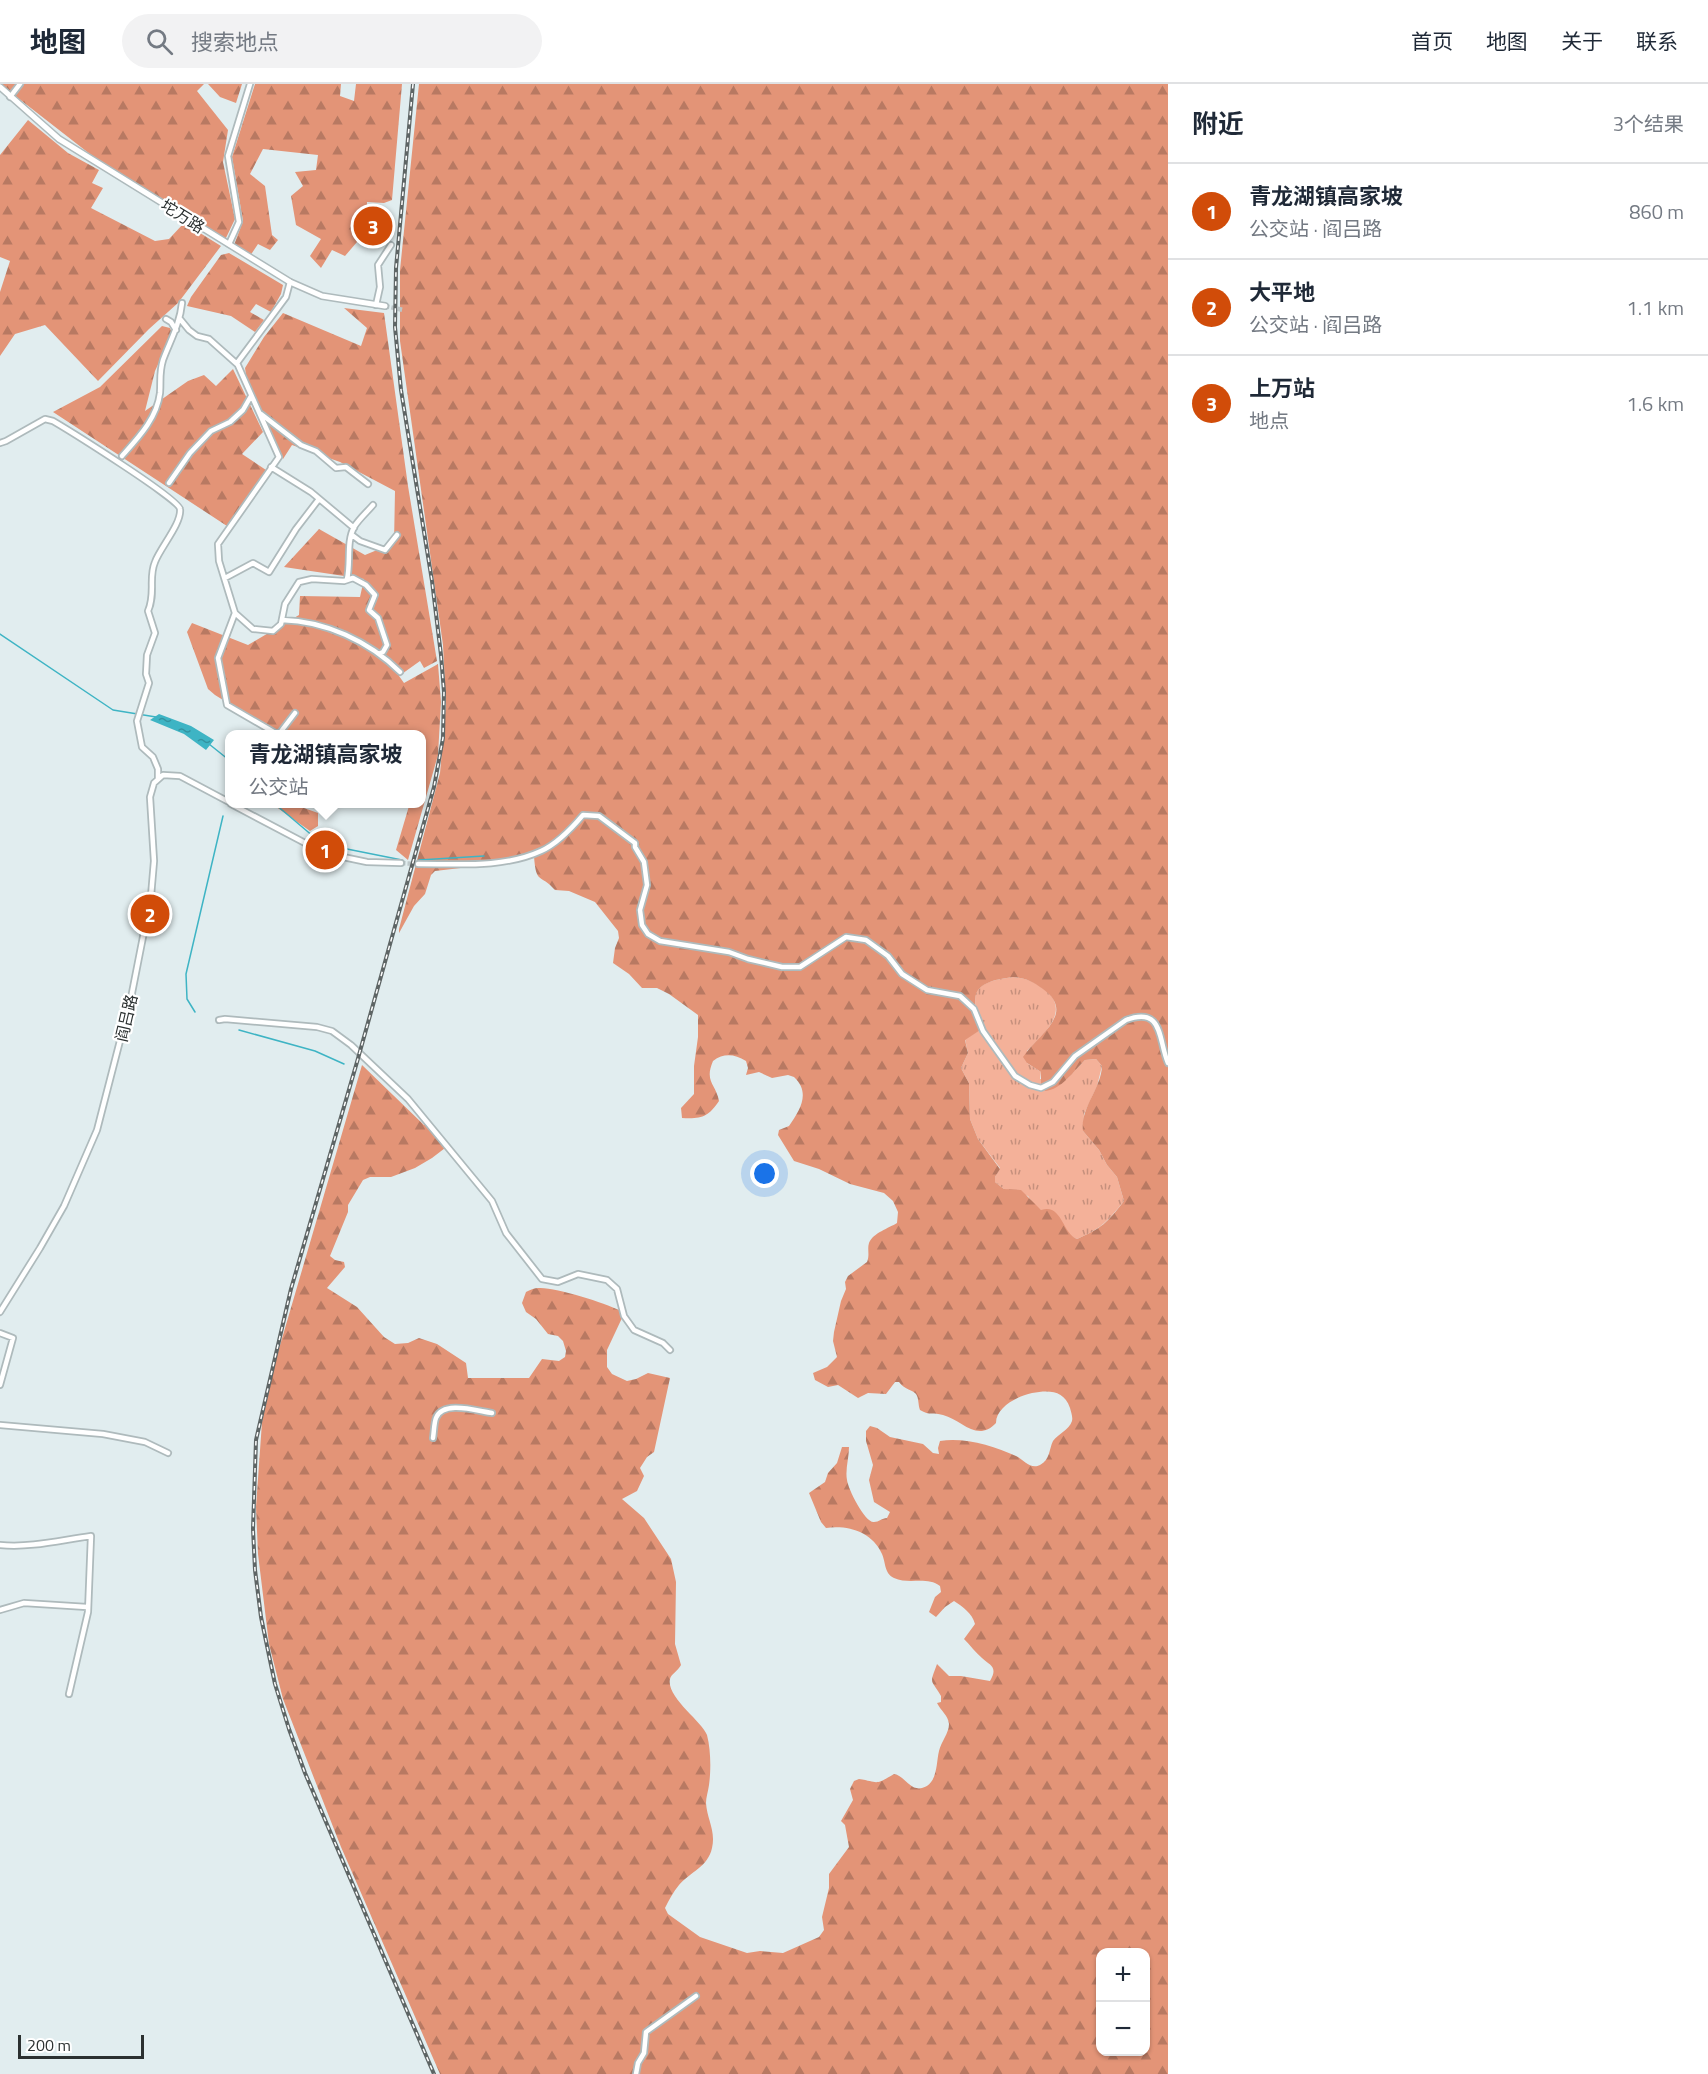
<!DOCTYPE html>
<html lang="zh">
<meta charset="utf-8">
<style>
:root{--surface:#fff;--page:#f2f2f3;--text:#1f2937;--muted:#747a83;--line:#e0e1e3;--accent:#d14c09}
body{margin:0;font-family:"Titillium Web","Noto Sans SC",sans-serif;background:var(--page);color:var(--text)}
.controls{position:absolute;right:18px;bottom:18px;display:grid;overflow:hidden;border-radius:12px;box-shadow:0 2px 4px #0004}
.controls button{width:54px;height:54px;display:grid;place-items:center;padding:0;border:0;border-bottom:2px solid var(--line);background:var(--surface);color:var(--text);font:30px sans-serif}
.scale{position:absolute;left:18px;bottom:15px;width:126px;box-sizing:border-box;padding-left:6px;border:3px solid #2b3030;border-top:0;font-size:16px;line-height:21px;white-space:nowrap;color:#2b3030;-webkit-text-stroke:4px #fff;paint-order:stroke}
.you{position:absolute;left:765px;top:1090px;width:21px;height:21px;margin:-15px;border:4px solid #fff;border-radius:50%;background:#1a73e8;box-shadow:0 0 0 9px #1a73e833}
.badge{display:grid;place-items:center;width:39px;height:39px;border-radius:50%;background:var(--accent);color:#fff;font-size:20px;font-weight:700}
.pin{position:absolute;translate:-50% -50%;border:3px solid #fff;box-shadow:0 2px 6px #0006}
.popup{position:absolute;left:225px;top:646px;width:201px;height:78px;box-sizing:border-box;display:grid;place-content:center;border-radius:12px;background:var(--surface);filter:drop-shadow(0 2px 4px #0005);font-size:20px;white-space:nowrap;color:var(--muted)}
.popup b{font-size:22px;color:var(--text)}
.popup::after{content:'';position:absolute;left:50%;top:100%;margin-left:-12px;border:12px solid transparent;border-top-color:var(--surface)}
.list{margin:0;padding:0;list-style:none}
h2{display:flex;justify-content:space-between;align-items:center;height:78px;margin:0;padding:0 24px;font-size:26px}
h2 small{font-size:20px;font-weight:400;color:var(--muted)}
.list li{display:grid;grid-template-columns:39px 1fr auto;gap:18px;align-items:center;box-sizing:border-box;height:96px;padding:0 24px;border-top:2px solid var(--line)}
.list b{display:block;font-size:22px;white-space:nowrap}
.list p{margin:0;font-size:20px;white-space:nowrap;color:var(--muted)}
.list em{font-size:20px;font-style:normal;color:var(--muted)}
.icon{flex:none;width:33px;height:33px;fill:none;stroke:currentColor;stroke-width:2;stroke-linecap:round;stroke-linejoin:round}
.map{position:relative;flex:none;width:1168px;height:1990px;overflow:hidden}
header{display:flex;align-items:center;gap:36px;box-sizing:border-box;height:84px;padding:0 30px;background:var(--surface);border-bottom:2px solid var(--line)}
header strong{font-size:28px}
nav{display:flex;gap:33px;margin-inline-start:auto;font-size:21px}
.search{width:420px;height:54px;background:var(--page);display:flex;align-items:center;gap:15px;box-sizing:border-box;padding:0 21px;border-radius:33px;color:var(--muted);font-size:22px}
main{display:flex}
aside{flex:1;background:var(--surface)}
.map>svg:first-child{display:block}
.grass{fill:url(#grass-tufts)}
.forest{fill:url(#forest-firs);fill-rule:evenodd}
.water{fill:url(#water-ripples)}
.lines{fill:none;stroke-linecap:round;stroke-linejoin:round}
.stream{stroke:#3eb4c4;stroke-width:1.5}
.minor-tunnel{stroke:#bdc7c9;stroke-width:4.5;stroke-dasharray:4.5 2;stroke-linecap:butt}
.minor-casing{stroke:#aebabc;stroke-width:8}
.major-casing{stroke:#aebabc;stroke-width:8}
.minor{stroke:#fff;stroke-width:4.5}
.major{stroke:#fff;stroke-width:5}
.rail-casing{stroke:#5e6565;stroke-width:4}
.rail{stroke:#fff;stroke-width:1.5;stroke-dasharray:4.5;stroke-linecap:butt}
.labels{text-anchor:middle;stroke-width:4.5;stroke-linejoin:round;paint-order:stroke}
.street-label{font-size:16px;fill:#2b3030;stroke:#fff}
</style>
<header>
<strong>地图</strong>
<div class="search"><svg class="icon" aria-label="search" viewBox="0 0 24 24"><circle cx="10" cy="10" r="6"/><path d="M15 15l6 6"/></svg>搜索地点</div>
<nav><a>首页</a><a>地图</a><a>关于</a><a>联系</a></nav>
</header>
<main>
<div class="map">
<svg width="1168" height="1990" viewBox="0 0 1168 1990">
<defs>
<pattern id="grass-tufts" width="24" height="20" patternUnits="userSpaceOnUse" patternTransform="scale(1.5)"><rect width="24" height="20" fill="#f4b199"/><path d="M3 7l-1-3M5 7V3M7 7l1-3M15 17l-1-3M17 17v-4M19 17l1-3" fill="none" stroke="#c6907d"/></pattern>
<pattern id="forest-firs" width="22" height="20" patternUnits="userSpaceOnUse" patternTransform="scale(1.5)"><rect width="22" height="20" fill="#e39477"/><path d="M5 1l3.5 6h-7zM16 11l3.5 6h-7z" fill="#b87962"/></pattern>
<pattern id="water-ripples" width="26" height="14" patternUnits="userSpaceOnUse" patternTransform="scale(1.5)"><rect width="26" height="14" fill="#3eb4c4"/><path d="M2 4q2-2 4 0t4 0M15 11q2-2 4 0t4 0" fill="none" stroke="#3493a0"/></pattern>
</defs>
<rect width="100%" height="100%" fill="#e1edef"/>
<path class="grass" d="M 1013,893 C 1026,894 1034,898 1044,905 C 1072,927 1044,949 1027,967 L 1027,979 L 1041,988 L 1040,995 L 1066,996 L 1085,976 L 1096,975 L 1102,982 L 1097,1002 L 1084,1030 L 1083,1047 L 1099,1066 L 1107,1081 L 1117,1093 L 1124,1117 C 1107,1138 1102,1144 1077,1155 L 1070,1152 L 1066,1145 L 1034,1121 L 1028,1112 L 1004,1105 L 995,1098 L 995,1093 L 1000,1084 L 978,1055 L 970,1035 L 969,999 L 961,984 L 968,969 L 965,955 L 982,945 C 968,907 974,898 1013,893 Z"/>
<path class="forest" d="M 0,0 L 204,0 L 197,7 L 228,46 L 223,78 L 235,135 L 225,156 L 95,74 Z
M 208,0 L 242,0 L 236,19 L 220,13 Z
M 255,0 L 341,0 L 340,12 L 354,17 L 356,0 L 402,0 L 392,116 L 384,119 L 367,118 L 367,124 L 362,124 L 357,158 L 345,172 L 332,166 L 321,184 L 310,172 L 321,155 L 296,141 L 291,112 L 303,102 L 295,88 L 316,86 L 318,71 L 263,65 L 250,90 L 265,102 L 272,151 L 278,156 L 270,166 L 258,160 L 250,172 L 234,161 L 243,137 L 232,73 Z
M 419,0 L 1168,0 L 1168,1990 L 440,1990 L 341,1763 L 283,1615 L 269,1560 L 258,1470 L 256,1423 L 262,1338 L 276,1275 L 362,981 L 424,1041 L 429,1039 L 449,1061 L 432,1074 L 415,1084 L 391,1093 L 370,1093 L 363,1096 L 348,1121 L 348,1128 L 330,1172 L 335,1176 L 344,1178 L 345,1183 L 327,1204 L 357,1223 L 384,1253 L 395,1260 L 408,1259 L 419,1254 L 437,1260 L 466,1279 L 468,1294 L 529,1294 L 542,1275 L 559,1277 L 565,1273 L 566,1267 L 563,1257 L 558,1252 L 548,1250 L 536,1235 L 526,1228 L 522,1219 L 526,1208 C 530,1206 534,1204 539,1204 C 555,1203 605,1219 619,1226 L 622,1234 L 607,1266 L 607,1283 L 612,1290 L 627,1297 L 636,1295 L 648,1289 L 670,1294 L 654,1368 L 647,1373 L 640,1384 L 644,1392 L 637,1407 L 622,1415 L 644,1434 L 671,1475 L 676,1498 L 675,1560 L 681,1581 C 678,1587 671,1590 670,1595 C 666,1613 702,1637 707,1651 C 711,1666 711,1687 709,1701 C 708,1708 706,1713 706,1719 C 707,1735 716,1747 712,1764 C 708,1783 690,1788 679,1801 C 673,1808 669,1816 665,1824 L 668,1830 L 700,1853 L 747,1869 L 760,1867 L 783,1869 L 819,1853 L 824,1846 L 822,1833 L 829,1804 L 829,1790 L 849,1763 L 845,1741 L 841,1737 L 853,1716 L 850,1705 L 854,1697 L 859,1695 C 879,1698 874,1702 894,1690 C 905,1692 910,1707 922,1704 C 938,1700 936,1679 939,1667 C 941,1658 949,1649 949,1640 C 948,1631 941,1627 937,1619 L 941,1618 L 941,1612 C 931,1594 929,1602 937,1580 L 949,1592 L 961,1592 L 990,1597 C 998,1583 991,1582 982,1574 C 976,1569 970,1561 964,1555 L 975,1540 C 972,1529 963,1523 954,1517 L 945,1523 L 936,1533 L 929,1528 L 935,1513 L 941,1508 L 940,1502 C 927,1492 909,1501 894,1494 C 884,1489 886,1479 882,1470 C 872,1448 849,1441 826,1444 L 821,1438 L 809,1409 L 825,1398 L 828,1389 L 837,1379 L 842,1363 L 849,1363 C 849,1374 845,1386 847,1396 C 848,1405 865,1439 874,1438 C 879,1438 882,1434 887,1434 L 890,1428 L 874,1418 L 869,1396 L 873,1381 L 866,1357 L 866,1347 L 870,1342 L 877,1344 L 890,1353 L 923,1360 L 933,1369 L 939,1370 L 938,1364 L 940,1357 C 964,1353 994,1362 1016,1372 C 1024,1376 1031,1386 1040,1381 C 1050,1376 1049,1365 1053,1357 C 1058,1350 1069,1346 1072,1337 C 1073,1333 1071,1328 1070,1324 C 1064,1306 1049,1306 1032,1309 C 1018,1312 996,1323 996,1339 C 977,1359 962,1336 943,1331 C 933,1328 930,1332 920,1326 C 918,1321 919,1314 916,1310 C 913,1306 905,1306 899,1298 L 895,1298 L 886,1310 L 868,1309 L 858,1314 L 838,1301 L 828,1303 L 815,1296 L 813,1289 L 827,1283 L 837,1273 L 833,1257 L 834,1248 L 841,1217 L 846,1205 L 845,1198 L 848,1192 L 867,1178 C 870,1171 867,1165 869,1159 C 873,1149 889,1144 897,1139 L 898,1128 L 893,1117 L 884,1109 L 850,1100 L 819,1085 L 794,1077 L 778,1051 L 779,1046 L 789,1042 C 800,1026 811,1009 794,993 L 788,991 L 772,994 L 759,988 L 746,991 L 748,984 L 746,977 C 734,970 724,969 713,977 C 704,998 716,1000 719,1017 C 708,1033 702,1035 682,1034 L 681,1024 L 694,1010 L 694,982 L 698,953 L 698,931 L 669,910 L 657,904 L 642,904 L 629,890 L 613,879 L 615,864 L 619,854 L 618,847 L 595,818 L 569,807 L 555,806 C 540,789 536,801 534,772 L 512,778 L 435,787 L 431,791 L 425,810 L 414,822 L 399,849 L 399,845 L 440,689 L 446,621 L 443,561 L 400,257 L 400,186 ZM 1013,893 C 1026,894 1033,898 1043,905 C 1077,930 1037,951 1023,973 L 1027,979 L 1041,988 L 1041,1002 L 1045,1007 C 1061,1006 1074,987 1085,976 L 1096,975 L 1102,982 C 1101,1005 1080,1024 1083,1047 L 1099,1066 L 1107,1081 L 1117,1093 L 1124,1117 C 1107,1139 1102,1144 1077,1155 C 1062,1149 1062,1119 1041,1126 L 1021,1106 L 1004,1105 L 995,1098 L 995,1093 L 1000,1085 L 978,1055 L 970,1035 L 969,999 L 961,984 L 968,969 L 965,956 L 982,945 C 968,908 974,898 1013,893 ZM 1100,1868 L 1146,1868 L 1146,1968 L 1100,1968 Z
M 28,36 L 68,69 L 99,86 L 92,99 L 103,104 L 91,124 L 155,157 L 169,155 L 184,139 L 221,162 L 178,219 L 149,245 L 98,297 L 45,241 L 15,250 L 0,272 L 0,208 L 10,177 L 0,173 L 0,71 Z
M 229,169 L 283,201 L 281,210 L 271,228 L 256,220 L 250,228 L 264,236 L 255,248 L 231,232 L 187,222 L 191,213 L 221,171 Z
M 344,224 L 384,229 L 408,402 L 437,577 L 424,584 L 420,577 L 399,592 L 404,599 L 438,580 L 441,618 L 438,671 L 408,776 L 396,766 L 409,722 L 407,720 L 421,720 L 421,650 L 278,650 L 215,611 L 208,605 L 187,548 L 192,539 L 248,561 L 299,531 L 300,512 L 360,513 L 364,495 L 284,483 L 319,445 L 365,471 L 394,459 L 395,407 L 340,378 L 292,361 L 283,375 L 247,298 L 245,284 L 264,253 L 283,229 L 361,262 L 367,244 Z
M 162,242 L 170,244 L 172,250 L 155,287 L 145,327 L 188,297 L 204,291 L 216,302 L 233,285 L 263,348 L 242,370 L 266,386 L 227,442 L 53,328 L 100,303 Z
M 272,720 L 306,720 L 304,724 L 318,729 L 318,742 L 310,747 Z"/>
<path class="water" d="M 159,630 L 191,642 L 214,656 L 206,666 L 184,650 L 150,636 Z"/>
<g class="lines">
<path class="stream" d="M 0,550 L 113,626 L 156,633
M 209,660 L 229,676
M 227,708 L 229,699
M 275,720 L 314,753 L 337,763 L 402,776
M 419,776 L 484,772
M 195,928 L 187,915 L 186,890 L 223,732
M 239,946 L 315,967 L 344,980"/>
<path class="minor-tunnel" d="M 385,222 L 403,226
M 401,779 L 418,780"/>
<g class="minor-casing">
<path id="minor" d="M 10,13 L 20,0
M 229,160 L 239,138 L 228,72 L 250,0
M 376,221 L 380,203 L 378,181 L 391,161
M 166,235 L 171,238 L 176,246
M 180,235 L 189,246 L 197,252 L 209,255 L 237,280
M 261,330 L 301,361 L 316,367 L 336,384 L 346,383 L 368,400
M 0,359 L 6,357 L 45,335 L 53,337 C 70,347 179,415 180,425 C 182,439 160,464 155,478 C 148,494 156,509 148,527 L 155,549 L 147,571 L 146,590 L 149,599 L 137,637 L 142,663 L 153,673 L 158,685 L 158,695
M 122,372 C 139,353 157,334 160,309 C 161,296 159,289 163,276 C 170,257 180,240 182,219
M 271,383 L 311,408 L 354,444
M 169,399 L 190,369 L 211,347 L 230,338 L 243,326 L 251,312
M 352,451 L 360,457 L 385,466 L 397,451
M 225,494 L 253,479 L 269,488 L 296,445 L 319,415
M 347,495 C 351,479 346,458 354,443 C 359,435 367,428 373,421
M 235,529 L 253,545 L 273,547 L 281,540 L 285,520 L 299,498 L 312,495 L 344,497 L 353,494 L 366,501 L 375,511 L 369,526 L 378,534 L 387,561 L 383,568 L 379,570
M 282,536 C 325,537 369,557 400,588
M 277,650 L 227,621 L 218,574 L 235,529 L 219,477 L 218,460 L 279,373 L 237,279 L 286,213 L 290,198
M 279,650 L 295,629
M 231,720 L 324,769 L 367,778 L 401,779
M 418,780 C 459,780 504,784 541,767 C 557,760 572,744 583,731 L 599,732 L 635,759 L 635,763 L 644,778 L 647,801 L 640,826 L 642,841 L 648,850 L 660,857 L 729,868 L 748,875 L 782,883 L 800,883 L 846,853 L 866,856 L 888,872 L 902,890 L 927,906 L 960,912 L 974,925 L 983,947 L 1015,992 L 1030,1001 L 1041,1004 L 1053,998 L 1075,972 L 1126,936 C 1164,922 1158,956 1168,979
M 219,936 L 225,935 L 317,943 L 332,947 L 351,961 L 408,1015 L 492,1117 L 506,1149 L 542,1195 L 558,1198 L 578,1190 L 607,1196 L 617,1205 L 624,1232 L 634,1246 L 663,1259 L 670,1266
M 0,1228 L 40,1164 L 64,1122 L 97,1046 L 131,914 L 151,812 L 154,777 L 150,713 L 154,699 L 163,691 L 180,692 L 229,718
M 0,1249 L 13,1254 L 0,1301
M 0,1341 L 103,1350 L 145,1358 L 168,1369
M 433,1354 C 434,1348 434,1339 436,1334 C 443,1316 477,1327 492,1329
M 0,1461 C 31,1464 61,1456 91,1452 L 88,1528 L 69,1610
M 0,1526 L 24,1519 L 87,1523
M 636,1990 L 638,1979 L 644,1969 L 646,1948 L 696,1912"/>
</g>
<g class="major-casing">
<path id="major" d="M 0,3 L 59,55 L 290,198 L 322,212 L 385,222"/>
</g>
<use href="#minor" class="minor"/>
<use href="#major" class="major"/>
<g class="rail-casing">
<path id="rail" d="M 413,0 L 396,184 L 395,243 L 401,306 L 432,497 L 441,571 L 444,608 L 443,654 L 434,703 L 357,978 L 291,1205 L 256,1356 L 253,1445 L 255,1486 L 261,1533 L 275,1600 L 289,1645 L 305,1689 L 434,1990"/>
</g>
<use href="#rail" class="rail"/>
</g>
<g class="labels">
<g class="street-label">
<text transform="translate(183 132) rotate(32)" y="6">坨万路</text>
<text transform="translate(126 934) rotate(-77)" y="6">阎吕路</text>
</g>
</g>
</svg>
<div class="controls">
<button>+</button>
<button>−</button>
</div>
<div class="scale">200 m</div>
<div class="you"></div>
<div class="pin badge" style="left:325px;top:766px">1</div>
<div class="popup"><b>青龙湖镇高家坡</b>公交站</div>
<div class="pin badge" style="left:150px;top:830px">2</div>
<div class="pin badge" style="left:373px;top:142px">3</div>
</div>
<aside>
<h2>附近<small>3个结果</small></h2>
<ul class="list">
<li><span class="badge">1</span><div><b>青龙湖镇高家坡</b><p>公交站 · 阎吕路</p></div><em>860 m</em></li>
<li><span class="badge">2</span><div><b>大平地</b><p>公交站 · 阎吕路</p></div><em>1.1 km</em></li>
<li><span class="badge">3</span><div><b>上万站</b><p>地点</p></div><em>1.6 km</em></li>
</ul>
</aside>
</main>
